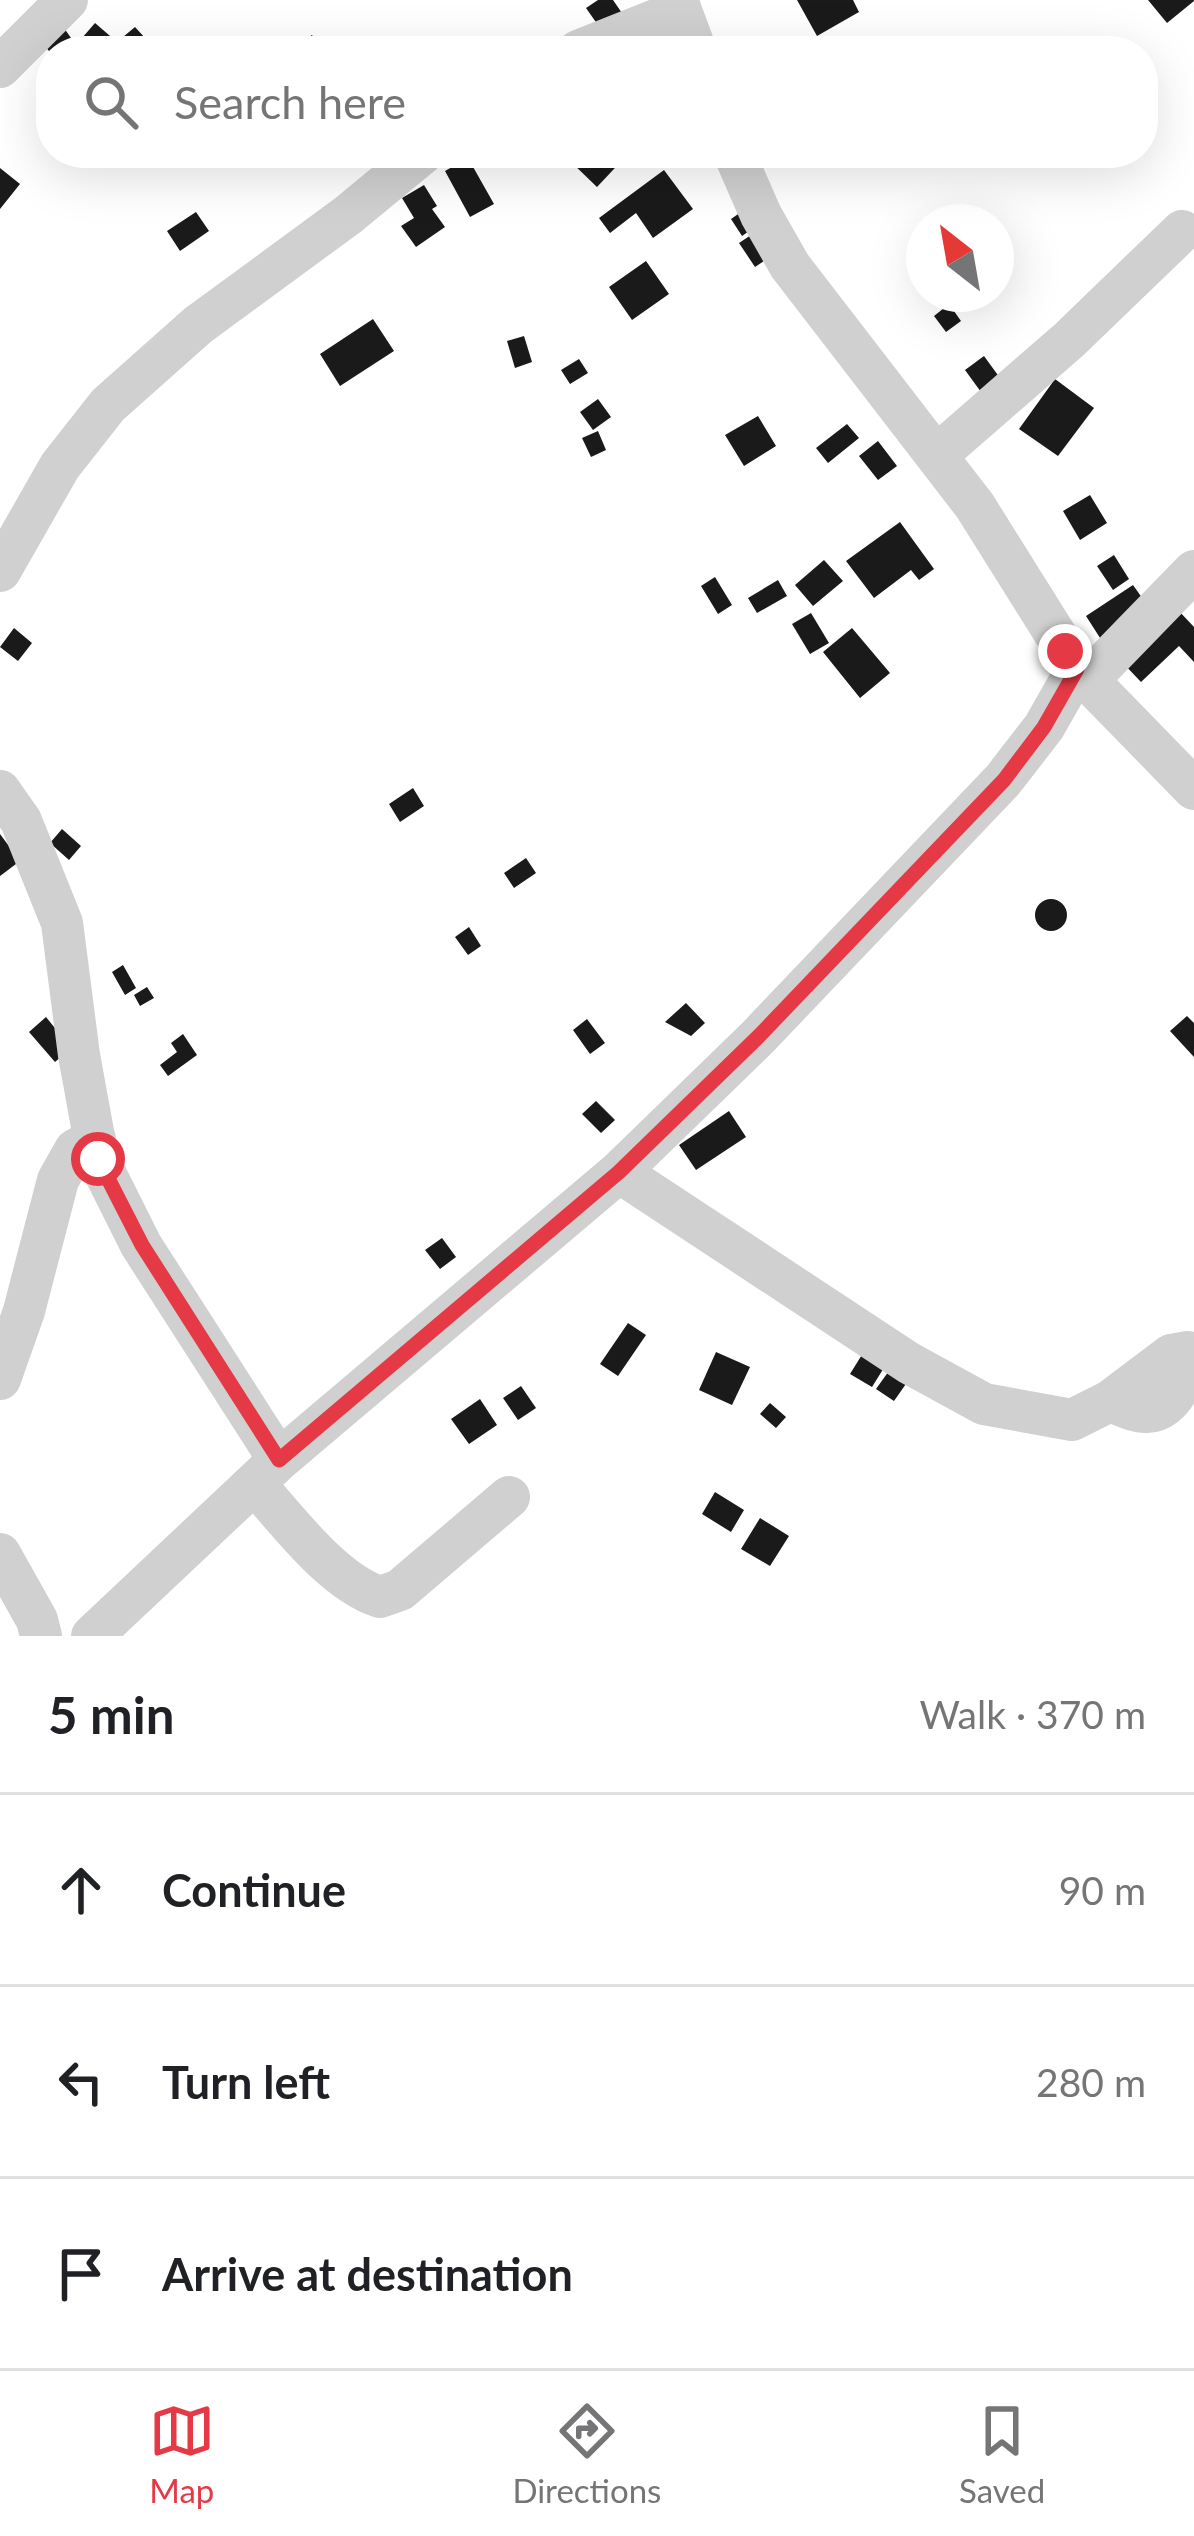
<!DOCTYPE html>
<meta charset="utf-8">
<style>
:root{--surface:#fff;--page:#f2f2f2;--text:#202124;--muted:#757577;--line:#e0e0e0;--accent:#e63946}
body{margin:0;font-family:Lato,sans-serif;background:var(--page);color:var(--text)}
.compass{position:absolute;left:906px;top:204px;width:108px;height:108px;border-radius:50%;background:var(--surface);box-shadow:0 12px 48px #0002;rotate:329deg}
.stop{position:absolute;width:36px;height:36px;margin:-27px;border:9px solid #e63946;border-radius:50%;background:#fff}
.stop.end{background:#e63946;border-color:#fff;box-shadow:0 3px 12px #0008}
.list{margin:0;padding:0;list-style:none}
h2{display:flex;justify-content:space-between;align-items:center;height:156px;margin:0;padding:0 48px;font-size:51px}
h2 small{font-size:39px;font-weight:400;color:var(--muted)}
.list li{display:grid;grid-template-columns:78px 1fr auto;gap:36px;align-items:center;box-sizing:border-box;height:192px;padding:0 48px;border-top:3px solid var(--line)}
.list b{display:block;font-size:45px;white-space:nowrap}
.list em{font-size:39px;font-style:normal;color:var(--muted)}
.icon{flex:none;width:66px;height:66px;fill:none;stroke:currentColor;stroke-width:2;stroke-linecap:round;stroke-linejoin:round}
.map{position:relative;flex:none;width:1194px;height:1636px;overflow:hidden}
.search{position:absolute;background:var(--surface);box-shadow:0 12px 48px #0002;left:36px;right:36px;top:36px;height:132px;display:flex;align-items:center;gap:30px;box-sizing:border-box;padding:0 42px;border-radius:48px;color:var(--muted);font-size:45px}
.sheet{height:732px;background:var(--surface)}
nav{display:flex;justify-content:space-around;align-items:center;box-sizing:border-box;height:168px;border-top:3px solid var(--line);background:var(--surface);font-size:33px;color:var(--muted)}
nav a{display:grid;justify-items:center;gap:6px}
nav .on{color:var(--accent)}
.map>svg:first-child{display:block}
.building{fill:#1a1a1a}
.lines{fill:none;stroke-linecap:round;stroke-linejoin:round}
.minor{stroke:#d0d0d0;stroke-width:42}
.route{stroke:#e63946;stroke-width:15}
</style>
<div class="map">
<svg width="1194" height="1636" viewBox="0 0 1194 1636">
<rect width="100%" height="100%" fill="#fff"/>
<path class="building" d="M 598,0 L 613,0 L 622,13 L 600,28 L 586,8 Z
M 797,0 L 853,0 L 859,12 L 817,36 Z
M 1148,0 L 1194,0 L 1194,1 L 1167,23 Z
M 95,23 L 117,42 L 135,27 L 157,51 L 49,51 L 43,44 L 64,28 L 76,45 Z
M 312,35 L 321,51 L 303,51 L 299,43 Z
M 455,37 L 462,51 L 430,51 Z
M 575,153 L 629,153 L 597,187 L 569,160 Z
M 468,158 L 494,204 L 470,217 L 445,171 Z
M 0,168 L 20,184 L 0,209 Z
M 664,170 L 693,209 L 653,238 L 636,213 L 610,233 L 599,218 Z
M 424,185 L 437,206 L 432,209 L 445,227 L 416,247 L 401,226 L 414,218 L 402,198 Z
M 744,210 L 755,227 L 742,236 L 731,219 Z
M 196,212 L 209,231 L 180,251 L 167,231 Z
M 754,233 L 770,257 L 755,267 L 739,243 Z
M 646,261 L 669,294 L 632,320 L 609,287 Z
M 949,304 L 961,321 L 946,332 L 934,316 Z
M 373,319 L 394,351 L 340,386 L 320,354 Z
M 524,336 L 532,362 L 515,368 L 507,341 Z
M 984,356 L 1000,378 L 981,392 L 965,370 Z
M 579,359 L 588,373 L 570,384 L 561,370 Z
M 1055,379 L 1094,408 L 1058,456 L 1019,429 Z
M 598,399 L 611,417 L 593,430 L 580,412 Z
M 758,416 L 776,446 L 744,466 L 725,435 Z
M 847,424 L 859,438 L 828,463 L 816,448 Z
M 598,431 L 606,450 L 591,457 L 582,438 Z
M 878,441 L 897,466 L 878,480 L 859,456 Z
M 1090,495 L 1107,523 L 1080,540 L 1063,511 Z
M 900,522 L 934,569 L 919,580 L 911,570 L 874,598 L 846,561 Z
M 1114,555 L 1129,579 L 1113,590 L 1097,566 Z
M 824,560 L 843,581 L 813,606 L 795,585 Z
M 715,577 L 732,605 L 718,614 L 701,586 Z
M 778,580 L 787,596 L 757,613 L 748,598 Z
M 1133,585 L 1150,609 L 1102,641 L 1086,616 Z
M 1178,610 L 1194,627 L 1194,662 L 1179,646 L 1141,682 L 1122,662 Z
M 811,613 L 829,643 L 810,654 L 792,624 Z
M 14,628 L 32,643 L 18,661 L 0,647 Z
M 852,628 L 890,673 L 860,698 L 823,652 Z
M 413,788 L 424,806 L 400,822 L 389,804 Z
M 62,829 L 81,846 L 69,860 L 50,843 Z
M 0,834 L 20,861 L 0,876 Z
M 526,858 L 536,873 L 514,888 L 504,873 Z
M1035 915a16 16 0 1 1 32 0a16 16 0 1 1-32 0Z
M 469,927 L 481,946 L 468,955 L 455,937 Z
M 123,965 L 136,988 L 125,995 L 112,972 Z
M 147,987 L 154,998 L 140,1006 L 134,995 Z
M 686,1003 L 705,1023 L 691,1036 L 665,1022 Z
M 1187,1016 L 1194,1023 L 1194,1057 L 1170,1031 Z
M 46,1017 L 71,1048 L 55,1062 L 29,1032 Z
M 587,1019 L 605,1043 L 590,1054 L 573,1030 Z
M 183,1034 L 197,1055 L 168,1076 L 160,1065 L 177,1052 L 171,1043 Z
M 596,1101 L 615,1120 L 601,1133 L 582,1114 Z
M 729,1111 L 746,1137 L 696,1170 L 679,1145 Z
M 442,1238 L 456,1257 L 440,1269 L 425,1250 Z
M 628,1323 L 646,1335 L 618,1376 L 600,1364 Z
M 868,1345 L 890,1358 L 872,1387 L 850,1374 Z
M 716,1352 L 750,1367 L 732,1405 L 699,1390 Z
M 891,1368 L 908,1381 L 894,1401 L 876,1389 Z
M 521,1386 L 536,1408 L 518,1420 L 503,1398 Z
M 480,1399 L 497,1425 L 469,1444 L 451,1419 Z
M 770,1403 L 786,1417 L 776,1428 L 760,1414 Z
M 715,1492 L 744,1510 L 731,1532 L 702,1514 Z
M 760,1518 L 789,1536 L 770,1566 L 741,1549 Z"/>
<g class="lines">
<path class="minor" d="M 677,0 L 696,51
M 578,51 L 681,10
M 0,67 L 67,0
M 734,153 L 761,215 L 790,266 L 975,506 L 1077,669 L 1194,789
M 937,455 L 1069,340 L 1182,231
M 0,571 L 60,466 L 108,405 L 198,325 L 348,215 L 423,153
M 1086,682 L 1194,571
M 0,791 L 21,821 L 62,923 L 79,1055 L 98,1159 L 141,1245 L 279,1460
M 619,1172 L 909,1363 L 984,1404 L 1072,1420 L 1110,1401 L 1171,1355 L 1188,1352 C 1189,1373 1173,1412 1147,1412 C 1136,1413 1121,1405 1110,1401
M 0,1379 L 24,1311 L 58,1180 L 75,1150 L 95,1139
M 255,1484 C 287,1520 333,1582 380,1597 L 400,1590 L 509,1497
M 0,1554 L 37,1620 L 41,1636
M 92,1636 L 279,1460 L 619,1172 L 758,1037 L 1003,780 L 1044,727 L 1077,669"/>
</g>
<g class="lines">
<path class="route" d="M 98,1159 L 142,1245 L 279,1460 L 619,1172 L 758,1037 L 1004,780 L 1044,727 L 1077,669 L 1065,651"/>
</g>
</svg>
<svg class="compass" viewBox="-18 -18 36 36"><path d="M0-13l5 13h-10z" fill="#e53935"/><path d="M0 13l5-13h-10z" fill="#757577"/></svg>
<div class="stop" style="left:98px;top:1159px"></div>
<div class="stop end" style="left:1065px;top:651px"></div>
<div class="search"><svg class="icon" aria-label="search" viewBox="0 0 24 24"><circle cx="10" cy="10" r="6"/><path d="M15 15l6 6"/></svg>Search here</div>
</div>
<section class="sheet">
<h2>5 min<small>Walk · 370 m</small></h2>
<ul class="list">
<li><svg class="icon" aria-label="ahead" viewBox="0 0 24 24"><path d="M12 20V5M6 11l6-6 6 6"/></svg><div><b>Continue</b></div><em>90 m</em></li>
<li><svg class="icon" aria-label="left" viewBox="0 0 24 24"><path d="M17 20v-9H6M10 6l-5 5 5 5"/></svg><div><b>Turn left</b></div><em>280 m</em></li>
<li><svg class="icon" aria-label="arrive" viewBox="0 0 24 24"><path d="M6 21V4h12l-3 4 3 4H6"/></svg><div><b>Arrive at destination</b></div></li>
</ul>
</section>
<nav>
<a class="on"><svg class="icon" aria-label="map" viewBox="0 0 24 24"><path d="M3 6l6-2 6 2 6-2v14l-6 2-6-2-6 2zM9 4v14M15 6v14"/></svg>Map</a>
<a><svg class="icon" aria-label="directions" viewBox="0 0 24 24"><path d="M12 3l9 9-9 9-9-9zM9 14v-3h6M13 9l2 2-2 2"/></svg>Directions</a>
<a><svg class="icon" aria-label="saved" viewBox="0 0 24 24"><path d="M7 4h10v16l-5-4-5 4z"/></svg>Saved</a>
</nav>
